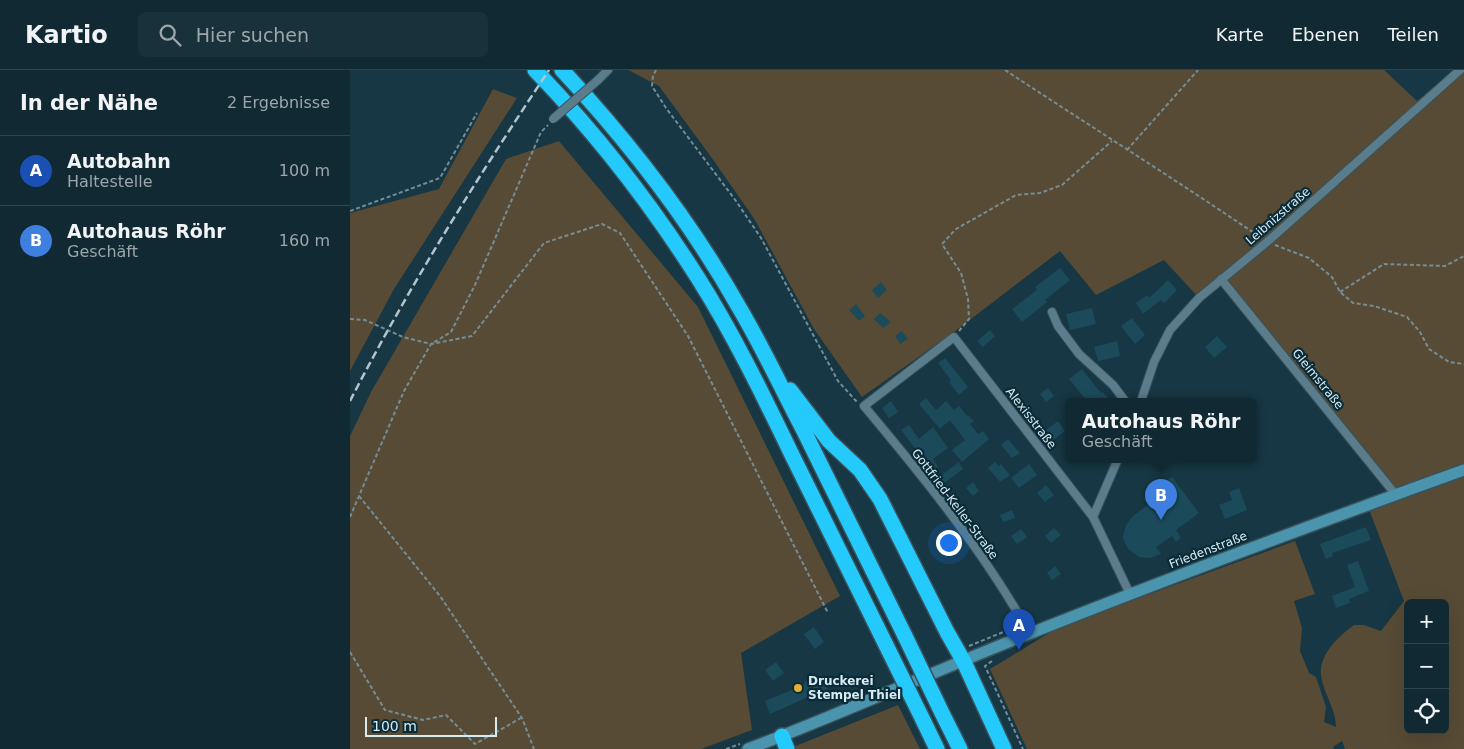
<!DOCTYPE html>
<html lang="de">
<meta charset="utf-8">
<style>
:root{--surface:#102932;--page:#19313a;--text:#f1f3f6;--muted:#9ca6ac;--line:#30454d;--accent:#95b2f1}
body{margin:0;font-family:"DejaVu Sans",sans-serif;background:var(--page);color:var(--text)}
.controls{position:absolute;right:15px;bottom:15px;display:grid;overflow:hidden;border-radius:8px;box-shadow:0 5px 20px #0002}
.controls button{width:45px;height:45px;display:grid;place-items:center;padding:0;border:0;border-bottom:1px solid var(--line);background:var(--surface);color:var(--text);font:25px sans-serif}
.scale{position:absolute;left:15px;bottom:12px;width:132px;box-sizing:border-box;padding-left:5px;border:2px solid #d8eaf2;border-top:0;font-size:14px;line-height:18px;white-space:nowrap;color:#d8eaf2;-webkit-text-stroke:4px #0a2c38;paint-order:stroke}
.you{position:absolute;left:598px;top:472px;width:18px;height:18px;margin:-12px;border:4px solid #fff;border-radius:50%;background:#1a73e8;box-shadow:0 0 0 8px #1a73e833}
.badge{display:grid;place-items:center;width:32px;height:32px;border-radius:50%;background:var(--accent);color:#fff;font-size:16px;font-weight:700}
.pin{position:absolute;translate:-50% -41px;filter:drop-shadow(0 1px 2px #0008)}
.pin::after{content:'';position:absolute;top:26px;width:18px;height:15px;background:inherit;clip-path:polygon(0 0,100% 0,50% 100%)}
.popup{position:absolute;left:715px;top:328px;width:192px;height:65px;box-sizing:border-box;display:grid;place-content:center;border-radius:8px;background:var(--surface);filter:drop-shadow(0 1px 4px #0005);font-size:16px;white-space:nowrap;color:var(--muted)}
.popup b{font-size:19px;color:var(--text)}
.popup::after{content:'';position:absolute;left:50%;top:100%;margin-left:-10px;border:10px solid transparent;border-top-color:var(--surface)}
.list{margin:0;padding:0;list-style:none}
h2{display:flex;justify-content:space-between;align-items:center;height:65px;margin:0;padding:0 20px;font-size:21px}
h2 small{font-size:16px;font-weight:400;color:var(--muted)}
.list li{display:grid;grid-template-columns:32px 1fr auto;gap:15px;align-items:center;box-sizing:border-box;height:70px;padding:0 20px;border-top:1px solid var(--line)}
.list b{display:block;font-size:19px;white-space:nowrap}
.list p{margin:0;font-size:16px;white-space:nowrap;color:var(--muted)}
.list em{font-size:16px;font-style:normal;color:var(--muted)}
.icon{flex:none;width:28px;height:28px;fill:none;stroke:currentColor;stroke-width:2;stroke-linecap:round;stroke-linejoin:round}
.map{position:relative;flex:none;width:1114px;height:679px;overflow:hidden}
header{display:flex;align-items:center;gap:30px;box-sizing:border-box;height:70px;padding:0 25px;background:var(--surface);border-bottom:1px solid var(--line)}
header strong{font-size:24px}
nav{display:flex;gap:28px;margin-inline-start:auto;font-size:18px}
.search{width:350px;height:45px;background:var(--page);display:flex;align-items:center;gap:12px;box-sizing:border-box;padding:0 18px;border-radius:8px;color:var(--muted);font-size:19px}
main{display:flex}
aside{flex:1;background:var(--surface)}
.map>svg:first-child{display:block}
.green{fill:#574b35;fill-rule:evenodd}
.building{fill:#1b4b5b}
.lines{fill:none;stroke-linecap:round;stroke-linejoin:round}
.minor-casing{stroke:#38535d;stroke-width:10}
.secondary-casing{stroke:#38535d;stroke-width:14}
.motorway-casing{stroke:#38535d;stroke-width:18}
.path{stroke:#748d97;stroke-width:2;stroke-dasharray:4 2.5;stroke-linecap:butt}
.minor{stroke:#5b7d8b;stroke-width:8}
.secondary{stroke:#4b94ad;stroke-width:11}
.motorway{stroke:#25cafc;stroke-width:15}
.rail{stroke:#b0c5ce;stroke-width:2.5;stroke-dasharray:8 4;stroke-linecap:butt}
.minor-bridge-casing{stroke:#38535d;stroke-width:10;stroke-linecap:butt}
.motorway-bridge-casing{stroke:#38535d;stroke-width:18;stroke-linecap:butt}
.minor-bridge{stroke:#5b7d8b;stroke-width:8}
.motorway-bridge{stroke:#25cafc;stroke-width:15}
.poi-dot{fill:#e4ae35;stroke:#0a2c38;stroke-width:2}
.labels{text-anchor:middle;stroke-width:4.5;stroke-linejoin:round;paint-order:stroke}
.street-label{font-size:12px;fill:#d8eaf2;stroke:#0a2c38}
.poi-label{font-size:12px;font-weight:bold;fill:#d8eaf2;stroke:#0a2c38;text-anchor:start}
</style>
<header>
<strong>Kartio</strong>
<div class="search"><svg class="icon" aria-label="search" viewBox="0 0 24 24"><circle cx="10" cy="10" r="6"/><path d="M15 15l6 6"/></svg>Hier suchen</div>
<nav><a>Karte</a><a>Ebenen</a><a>Teilen</a></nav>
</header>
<main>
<aside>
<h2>In der Nähe<small>2 Ergebnisse</small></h2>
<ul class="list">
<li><span class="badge" style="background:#1a4fb4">A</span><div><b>Autobahn</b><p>Haltestelle</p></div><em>100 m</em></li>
<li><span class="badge" style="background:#3f7fe0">B</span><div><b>Autohaus Röhr</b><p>Geschäft</p></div><em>160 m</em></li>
</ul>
</aside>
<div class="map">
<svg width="1114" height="679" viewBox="0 0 1114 679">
<rect width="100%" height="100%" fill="#163743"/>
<path class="green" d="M 278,0 L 1034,0 L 1067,31 L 1105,0 L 1114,0 L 1114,679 L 995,679 L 992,671 L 983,677 L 984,679 L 677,679 L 640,599 L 709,557 L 945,471 L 965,524 L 944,531 L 952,558 L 950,581 L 959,603 L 966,607 L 976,637 L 974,652 L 986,657 C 986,639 973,623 971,605 C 969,584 989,566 1004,555 L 1014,555 L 1031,561 L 1054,531 L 1015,429 L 1042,419 L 872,209 L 849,228 L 814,190 L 746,225 L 710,181 L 604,262 L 512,327 L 464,259 L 405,150 L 364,91 L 309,16 ZM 1058,533 L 1095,533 L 1095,660 L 1058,660 Z
M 143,19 L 167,28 L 44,219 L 0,301 L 0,143 L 89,119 Z
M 209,71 L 348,237 L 490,526 L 391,583 L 402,660 L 351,679 L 0,679 L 0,366 L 21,322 L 156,89 Z
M 548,635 L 570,679 L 438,679 Z"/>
<path class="building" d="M 710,198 L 720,210 L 695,230 L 697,232 L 672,252 L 662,239 L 687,220 L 685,217 Z
M 818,210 L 827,220 L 814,233 L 811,230 L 793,244 L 786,233 L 797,225 L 799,228 Z
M 531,212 L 537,220 L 528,228 L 522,220 Z
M 506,234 L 515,246 L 509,251 L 499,240 Z
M 742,238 L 746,254 L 720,260 L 716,244 Z
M 530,243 L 541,252 L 533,258 L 524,249 Z
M 782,248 L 795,265 L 785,274 L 771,256 Z
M 640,260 L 645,266 L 633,277 L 627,271 Z
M 552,261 L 558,269 L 550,274 L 545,266 Z
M 867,266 L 877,277 L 864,288 L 855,277 Z
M 767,271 L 770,286 L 748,291 L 744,277 Z
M 595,288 L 618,317 L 609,325 L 599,312 L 601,310 L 588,293 Z
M 732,299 L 751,323 L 753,322 L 760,331 L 737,331 L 719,309 Z
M 698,318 L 704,326 L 696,332 L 690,324 Z
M 576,328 L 586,340 L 596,331 L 604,340 L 609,336 L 617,346 L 618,345 L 624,351 L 620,354 L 628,364 L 633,361 L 639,369 L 612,392 L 602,380 L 615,370 L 600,350 L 590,359 L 569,334 Z
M 541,331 L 548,342 L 539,348 L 532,338 Z
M 708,351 L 715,361 L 703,370 L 696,360 Z
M 559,355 L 569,369 L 583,357 L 598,378 L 583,389 L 588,397 L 582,401 L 551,360 Z
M 658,369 L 670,383 L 662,388 L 651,375 Z
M 609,392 L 613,399 L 594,413 L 589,407 Z
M 645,392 L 649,396 L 651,394 L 660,405 L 650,412 L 638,398 Z
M 679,394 L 687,405 L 669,418 L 661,408 Z
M 822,407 L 849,443 L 826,460 L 831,468 L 826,472 L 822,466 L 806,477 L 811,484 L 800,488 L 789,487 L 778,479 L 774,471 L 773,467 L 776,455 L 783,446 L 798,435 L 793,429 Z
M 623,412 L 629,421 L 623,426 L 616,418 Z
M 696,415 L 704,425 L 695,432 L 687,423 Z
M 889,418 L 897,440 L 875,449 L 869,435 L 882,430 L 879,422 Z
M 662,440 L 665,448 L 653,452 L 650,445 Z
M 1016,457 L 1021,470 L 982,483 L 983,486 L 976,489 L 970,474 Z
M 704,458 L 711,465 L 701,473 L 695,466 Z
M 671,459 L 677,467 L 667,474 L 661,466 Z
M 1008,491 L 1019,521 L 999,529 L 1000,533 L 986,538 L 982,526 L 1005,517 L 997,495 Z
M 705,496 L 711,504 L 702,510 L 697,503 Z
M 464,557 L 474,572 L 465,579 L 454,564 Z
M 426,592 L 434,603 L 423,611 L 415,600 Z
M 472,605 L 478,621 L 468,625 L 467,623 L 420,644 L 415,631 L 439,621 L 455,614 L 454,612 Z"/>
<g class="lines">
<g class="minor-casing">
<path id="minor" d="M 248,10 L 258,0
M 871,209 L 1046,425
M 702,242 L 708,256 L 729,284 L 763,315 L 775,331
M 791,331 L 804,292 L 820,260 L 849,228 L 917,172 L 1110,0
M 743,447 L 768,389
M 672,550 C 627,473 571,404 514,336 L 604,267 L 743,447 L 780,524"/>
</g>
<g class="secondary-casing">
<path id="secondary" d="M 398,679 C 488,645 576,605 666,569 C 814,510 964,454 1114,400"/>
</g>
<g class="motorway-casing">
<path id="motorway" d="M 185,0 C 246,63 301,134 348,208 C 384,265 413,325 442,385 C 474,449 505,512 536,575
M 212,0 C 280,73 341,152 390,239 C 413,278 432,319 453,359 C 487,428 521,497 555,566
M 440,320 L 479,371 L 510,400 L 530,429 L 597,562 L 614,592 L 654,679
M 592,643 L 610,679
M 573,650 L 587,679
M 432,666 L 437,679"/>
</g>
<path class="path" d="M 306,0 L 303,6 L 302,16 L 316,38 L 386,131 L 411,168 L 488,311 L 507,332
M 655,0 C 740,56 826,110 910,167
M 777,80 L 848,0
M 0,141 L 90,108 L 127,43
M 925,175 L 959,188 L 982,207 L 990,222 L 1003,233 L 1024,236 L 1057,247 L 1070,262 L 1079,279 L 1099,292 L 1114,294
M 990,222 L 1034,194 L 1095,196 L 1114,186
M 0,249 L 15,250 L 53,267 L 81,274 L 122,266 L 194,173 L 252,154 L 270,163 L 338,266 L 478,543
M 609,261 L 619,249 L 618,229 L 611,203 L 592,174 L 606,159 L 666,125 L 690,123 L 712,115 L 762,71
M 9,426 L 90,526 L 172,648 L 184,679
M 0,447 L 54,321 L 81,274 L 101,262 L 125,215 L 191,62 L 198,55
M 619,576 L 668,556
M 0,582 L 35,640 L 73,650 L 96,645 L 125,674 L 171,648
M 642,591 L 635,596 L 673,679
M 376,679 L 390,674"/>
<use href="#minor" class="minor"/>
<use href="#secondary" class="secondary"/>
<use href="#motorway" class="motorway"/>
<path class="rail" d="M 0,331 C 59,216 128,107 199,0"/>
<g class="minor-bridge-casing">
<path id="minor-bridge" d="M 203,49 L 248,10"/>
</g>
<g class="motorway-bridge-casing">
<path id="motorway-bridge" d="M 555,566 L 592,643
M 536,575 L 573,650"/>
</g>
<use href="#minor-bridge" class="minor-bridge"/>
<use href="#motorway-bridge" class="motorway-bridge"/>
</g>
<circle class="poi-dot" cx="448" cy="618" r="5"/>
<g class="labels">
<g class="street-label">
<text transform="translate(928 146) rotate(-41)" y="4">Leibnizstraße</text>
<text transform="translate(968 309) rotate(51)" y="4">Gleimstraße</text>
<text transform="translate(681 348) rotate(52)" y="4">Alexisstraße</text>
<text transform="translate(605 434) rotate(53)" y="4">Gottfried-Keller-Straße</text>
<text transform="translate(858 480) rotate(-21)" y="4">Friedenstraße</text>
</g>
<g class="poi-label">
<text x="458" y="615">Druckerei<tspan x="458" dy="14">Stempel Thiel</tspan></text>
</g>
</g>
</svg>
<div class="controls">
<button>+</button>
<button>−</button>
<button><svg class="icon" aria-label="locate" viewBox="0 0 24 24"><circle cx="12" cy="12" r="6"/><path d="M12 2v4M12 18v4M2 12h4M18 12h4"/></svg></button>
</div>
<div class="scale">100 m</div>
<div class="you"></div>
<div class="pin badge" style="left:669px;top:580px;background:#1a4fb4">A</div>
<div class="pin badge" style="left:811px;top:450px;background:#3f7fe0">B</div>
<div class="popup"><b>Autohaus Röhr</b>Geschäft</div>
</div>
</main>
